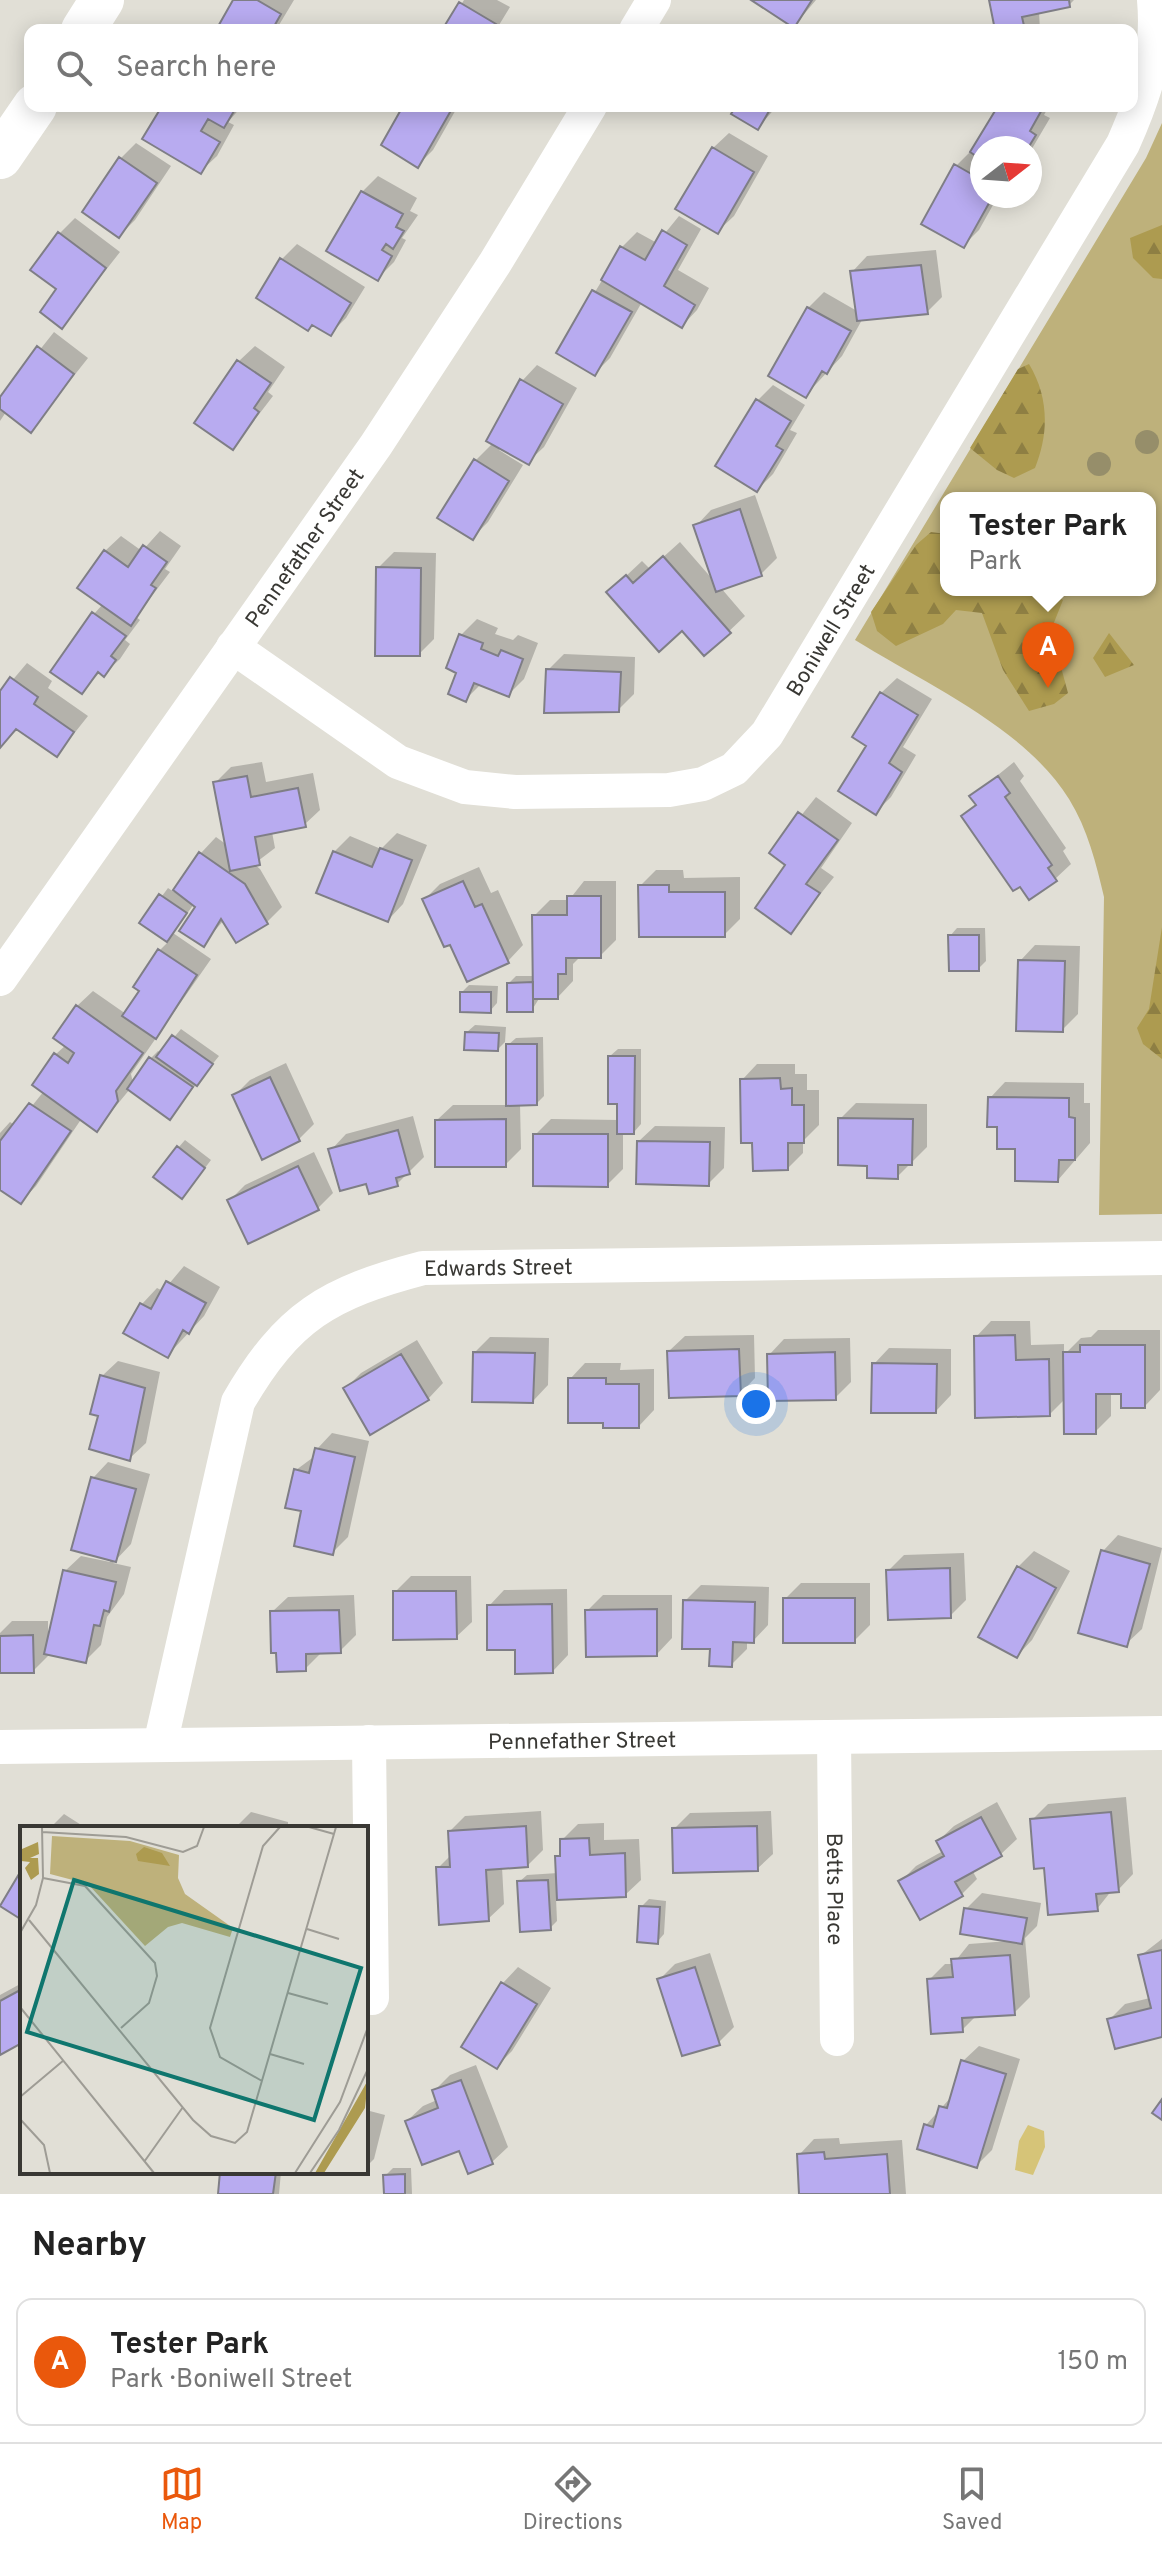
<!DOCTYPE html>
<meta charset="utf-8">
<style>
:root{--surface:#fff;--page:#f2f2f2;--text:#222;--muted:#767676;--line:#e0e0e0;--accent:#ea580c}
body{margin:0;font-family:Overpass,sans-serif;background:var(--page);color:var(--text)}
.compass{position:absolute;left:970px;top:136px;width:72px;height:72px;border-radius:50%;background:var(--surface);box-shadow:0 4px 20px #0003;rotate:73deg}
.you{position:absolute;left:756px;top:1404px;width:28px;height:28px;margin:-20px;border:6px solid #fff;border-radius:50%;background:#1a73e8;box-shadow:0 0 0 12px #1a73e833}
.badge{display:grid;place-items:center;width:52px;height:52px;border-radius:50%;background:var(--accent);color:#fff;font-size:26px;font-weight:700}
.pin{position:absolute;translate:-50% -66px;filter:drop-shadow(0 2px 4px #0008)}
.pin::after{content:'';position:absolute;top:42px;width:28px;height:24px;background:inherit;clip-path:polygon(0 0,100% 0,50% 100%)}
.popup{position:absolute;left:940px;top:492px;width:216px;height:104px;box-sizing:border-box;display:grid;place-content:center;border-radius:16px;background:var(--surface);filter:drop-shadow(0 2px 6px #0005);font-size:26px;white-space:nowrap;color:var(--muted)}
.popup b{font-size:30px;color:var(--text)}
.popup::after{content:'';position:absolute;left:50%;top:100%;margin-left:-16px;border:16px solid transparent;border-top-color:var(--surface)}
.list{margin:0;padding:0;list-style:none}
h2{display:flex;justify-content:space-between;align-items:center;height:104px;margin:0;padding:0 32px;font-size:34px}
h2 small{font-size:26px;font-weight:400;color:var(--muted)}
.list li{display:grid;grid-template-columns:52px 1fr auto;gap:24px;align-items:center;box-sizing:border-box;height:128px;margin:0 16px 16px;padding:0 16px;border:2px solid var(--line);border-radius:16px}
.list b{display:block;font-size:30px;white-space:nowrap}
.list p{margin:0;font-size:26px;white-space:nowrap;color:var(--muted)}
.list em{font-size:26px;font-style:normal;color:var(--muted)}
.icon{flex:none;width:44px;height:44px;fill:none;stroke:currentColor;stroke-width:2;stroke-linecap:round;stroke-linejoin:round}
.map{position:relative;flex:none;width:1162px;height:2194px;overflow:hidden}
.search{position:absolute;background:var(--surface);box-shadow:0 4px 20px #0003;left:24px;right:24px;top:24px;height:88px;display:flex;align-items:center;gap:20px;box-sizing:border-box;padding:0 28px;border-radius:16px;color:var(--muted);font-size:30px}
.sheet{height:248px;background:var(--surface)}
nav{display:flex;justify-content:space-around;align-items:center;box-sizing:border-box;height:112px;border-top:2px solid var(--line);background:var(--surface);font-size:22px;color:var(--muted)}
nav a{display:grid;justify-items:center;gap:4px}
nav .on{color:var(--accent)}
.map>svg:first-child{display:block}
.green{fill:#beb17b;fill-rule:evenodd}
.forest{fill:url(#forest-firs)}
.water{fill:#d6c478}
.shadow{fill:#0003}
.building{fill:#b8abf0;stroke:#7f7e86;stroke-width:2}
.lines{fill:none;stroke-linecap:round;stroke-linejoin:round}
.street{stroke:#fff;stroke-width:34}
.secondary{stroke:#fff;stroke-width:44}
.tree{fill:#968e6a}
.labels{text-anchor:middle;stroke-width:8;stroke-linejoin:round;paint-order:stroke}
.street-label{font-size:22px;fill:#393834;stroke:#e1dfd6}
.inset-road{fill:none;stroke:#9e9c95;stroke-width:2}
.view{fill:#0f766e;fill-opacity:0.15;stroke:#0f766e;stroke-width:4}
.inset-edge{fill:none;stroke:#393834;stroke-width:4}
</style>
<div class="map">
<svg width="1162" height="2194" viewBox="0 0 1162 2194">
<defs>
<pattern id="forest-firs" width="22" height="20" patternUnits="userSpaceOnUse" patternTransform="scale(2)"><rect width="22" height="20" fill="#ad9b50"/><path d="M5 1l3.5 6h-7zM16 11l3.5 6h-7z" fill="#8e7f43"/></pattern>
</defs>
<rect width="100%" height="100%" fill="#e1dfd6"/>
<path class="green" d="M 1162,123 L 1162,1214 L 1099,1215 L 1104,897 C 1096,863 1088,830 1069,799 C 1024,727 926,684 855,640 L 1146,158 ZM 946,498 L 1150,498 L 1150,590 L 946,590 Z"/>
<path class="forest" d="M 1162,225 L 1162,279 L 1153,278 L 1133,258 L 1130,238 Z
M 1029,364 C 1049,397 1049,433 1035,468 L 1014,478 L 997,470 L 970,448 L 1018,369 Z
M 931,532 L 946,534 L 946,590 L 1047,590 L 1063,600 L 1051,630 L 1068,693 L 1054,704 L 1029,711 L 1003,670 L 982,613 L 956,610 L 943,624 L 896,646 L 877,631 L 871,612 L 916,545 Z
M 1109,633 L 1134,665 L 1105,677 L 1093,658 Z
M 1162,927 L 1162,1059 L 1143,1044 L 1137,1028 L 1149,1009 Z"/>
<path class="water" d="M 1028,2125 L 1044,2131 L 1045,2147 L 1033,2175 L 1015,2170 L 1019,2141 Z"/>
<path class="shadow" d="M 236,0 L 294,0 L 276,30 L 218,30 Z
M 464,0 L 497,0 L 510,7 L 496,30 L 445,30 Z
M 753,0 L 816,0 L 794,26 Z
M 991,0 L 1074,0 L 1069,5 L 1039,12 L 1040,30 L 997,30 Z
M 763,25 L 773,30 L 758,30 Z
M 164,106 L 242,106 L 228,122 L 234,125 L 217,156 L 201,171 Z
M 406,106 L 458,106 L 433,150 L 418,165 L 383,145 Z
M 738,106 L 777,106 L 758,128 Z
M 1000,106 L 1049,106 L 1044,115 L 1050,118 L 1030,152 L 1030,148 L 982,148 L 982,196 L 998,196 L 979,230 L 963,246 L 956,166 L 972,150 Z
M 729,133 L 768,156 L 734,216 L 718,231 L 713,148 Z
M 136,143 L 171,166 L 135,220 L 119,236 L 85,212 L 121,158 Z
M 378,176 L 417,198 L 410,211 L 418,215 L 402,238 L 406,240 L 394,262 L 378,278 L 329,250 L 362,192 Z
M 679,216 L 701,229 L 678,270 L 709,288 L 697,310 L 682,326 L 642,302 L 610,358 L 595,373 L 559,352 L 622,247 L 637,232 L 657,243 Z
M 75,218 L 120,252 L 62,326 L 59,234 Z
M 297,244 L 365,287 L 346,318 L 330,334 L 281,260 Z
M 936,250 L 942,297 L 927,312 L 863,318 L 842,356 L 806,395 L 808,308 L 824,292 L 857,311 L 852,272 L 867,256 Z
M 54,332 L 88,358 L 31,430 L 6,412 L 0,421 L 0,400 Z
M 255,346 L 285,367 L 268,392 L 273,396 L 233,448 L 196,423 L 239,361 Z
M 537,365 L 577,388 L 544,447 L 528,462 L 501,447 L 499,450 L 523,465 L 488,522 L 473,537 L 475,461 L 493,443 L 522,381 Z
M 773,385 L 805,405 L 790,430 L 797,433 L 773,474 L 757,490 L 757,401 Z
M 755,495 L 777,558 L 761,574 L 721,588 L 745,616 L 705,654 L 625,577 L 642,561 L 650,569 L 680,542 L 714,581 L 696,526 L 711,510 Z
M 160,531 L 181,546 L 165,569 L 170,572 L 136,617 L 140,620 L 125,640 L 130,644 L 120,659 L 104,674 L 101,671 L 82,692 L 94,614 L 103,604 L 105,551 L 121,536 L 142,551 Z
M 394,552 L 436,553 L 434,639 L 419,654 L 378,568 Z
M 477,619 L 498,628 L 495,634 L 513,640 L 518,635 L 538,643 L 524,679 L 508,695 L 481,684 L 466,699 L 459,672 L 461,635 Z
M 564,654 L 635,657 L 634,694 L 618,710 L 546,711 L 548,670 Z
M 27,663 L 52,681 L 48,688 L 88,716 L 57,755 L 19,728 L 0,746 L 0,695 Z
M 897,678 L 932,699 L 903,747 L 916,755 L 891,797 L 875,813 L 868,745 L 881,693 Z
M 262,762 L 266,782 L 313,773 L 320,810 L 304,825 L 272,832 L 275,848 L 254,864 L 260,869 L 282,907 L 267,922 L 224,920 L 203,944 L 197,906 L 194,904 L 173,933 L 211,959 L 131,1074 L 133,1083 L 151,1058 L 158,1051 L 161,1053 L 181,1029 L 219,1056 L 170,1117 L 130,1089 L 97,1129 L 82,1118 L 36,1186 L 21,1202 L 0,1187 L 0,1133 L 10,1122 L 16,1126 L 44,1091 L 56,1054 L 66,1045 L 77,1006 L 93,991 L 126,1014 L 160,950 L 169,941 L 142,923 L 168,888 L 174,892 L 201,853 L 216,837 L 227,845 L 215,783 L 231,767 Z
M 1014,762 L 1024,776 L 1020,781 L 1066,848 L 1063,851 L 1071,864 L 1055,879 L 963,816 L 977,803 L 972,796 Z
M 816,797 L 852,823 L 821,868 L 834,877 L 791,931 L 788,864 L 772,852 Z
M 397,833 L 427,845 L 403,904 L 388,920 L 334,852 L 350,836 L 381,849 Z
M 479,867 L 491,893 L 498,890 L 523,945 L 508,961 L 451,942 L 425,899 L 440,884 Z
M 656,870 L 683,870 L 684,878 L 740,877 L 740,919 L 724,935 L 640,886 Z
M 584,881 L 616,881 L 616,940 L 600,956 L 581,956 L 573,964 L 573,981 L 558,997 L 540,997 L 532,1010 L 509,983 L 516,976 L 534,976 L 534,916 L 550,900 L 569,900 Z
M 957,928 L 985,928 L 986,961 L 978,969 L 950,936 Z
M 1035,945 L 1080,946 L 1078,1014 L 1062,1030 L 1020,961 Z
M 469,985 L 498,986 L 497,1003 L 490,1011 L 462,992 Z
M 475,1025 L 506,1027 L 505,1042 L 498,1049 L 467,1032 Z
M 543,1037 L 544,1096 L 537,1103 L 520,1104 L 521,1149 L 505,1165 L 437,1120 L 453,1105 L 508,1105 L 508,1045 L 516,1038 Z
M 618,1049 L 641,1049 L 641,1124 L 634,1132 L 623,1132 L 623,1169 L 607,1185 L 535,1135 L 551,1119 L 619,1120 L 610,1056 Z
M 286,1063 L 314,1124 L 299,1139 L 234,1096 L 250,1080 Z
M 757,1064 L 795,1064 L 795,1074 L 807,1074 L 807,1090 L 819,1090 L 819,1125 L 803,1141 L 803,1153 L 788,1168 L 754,1141 L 742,1080 Z
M 1005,1082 L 1084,1083 L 1084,1103 L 1090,1103 L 1090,1143 L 1058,1180 L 1017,1147 L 999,1125 L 990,1098 Z
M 856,1103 L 927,1104 L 927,1147 L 897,1177 L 869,1164 L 840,1119 Z
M 413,1116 L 424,1157 L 397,1184 L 368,1182 L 331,1150 L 346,1134 Z
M 655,1126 L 725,1127 L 724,1168 L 708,1184 L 639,1141 Z
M 185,1140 L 211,1160 L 189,1189 L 178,1148 Z
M 314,1152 L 333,1193 L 318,1208 L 229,1201 L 245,1185 Z
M 184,1266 L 220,1287 L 204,1316 L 167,1356 L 142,1304 L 157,1288 L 163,1291 Z
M 991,1321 L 1030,1321 L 1031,1345 L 1064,1344 L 1064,1355 L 1081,1338 L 1091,1337 L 1098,1330 L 1160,1330 L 1160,1390 L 1145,1406 L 1123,1392 L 1111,1392 L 1111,1416 L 1095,1432 L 1066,1398 L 1050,1414 L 976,1337 Z
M 754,1335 L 755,1378 L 740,1394 L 669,1351 L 685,1336 Z
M 490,1337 L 549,1338 L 548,1385 L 533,1401 L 475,1352 Z
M 850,1338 L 851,1382 L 835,1398 L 769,1355 L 784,1339 Z
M 417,1340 L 443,1383 L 428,1399 L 345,1389 L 361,1373 Z
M 889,1348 L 951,1349 L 951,1395 L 936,1411 L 874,1364 Z
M 118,1361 L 160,1372 L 146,1443 L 130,1458 L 101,1415 L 102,1376 Z
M 585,1363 L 621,1363 L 620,1370 L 654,1369 L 654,1410 L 639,1426 L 605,1421 L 570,1379 Z
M 332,1433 L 369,1441 L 348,1537 L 332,1553 L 304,1510 L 296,1470 L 315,1456 L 317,1449 Z
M 108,1462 L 150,1474 L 131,1544 L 113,1563 L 131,1567 L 124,1594 L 107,1617 L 101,1645 L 85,1661 L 49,1655 L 33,1671 L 0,1671 L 0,1633 L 12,1621 L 48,1621 L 48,1639 L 65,1571 L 81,1556 L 110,1562 L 93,1478 Z
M 1118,1535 L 1162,1548 L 1142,1629 L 1126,1644 L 1103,1551 Z
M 1034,1551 L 1070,1571 L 1032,1640 L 1017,1656 L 1018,1567 Z
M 964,1553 L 966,1600 L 950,1616 L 888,1571 L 904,1555 Z
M 411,1576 L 471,1576 L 472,1622 L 456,1637 L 395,1592 Z
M 801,1583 L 870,1583 L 870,1625 L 854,1641 L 785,1599 Z
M 701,1585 L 769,1587 L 768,1625 L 753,1641 L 747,1641 L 747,1649 L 731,1665 L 712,1647 L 685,1601 Z
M 567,1589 L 568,1655 L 553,1671 L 517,1648 L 489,1606 L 504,1590 Z
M 354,1595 L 356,1635 L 340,1651 L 321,1653 L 305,1669 L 272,1612 L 288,1597 Z
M 603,1595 L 672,1595 L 672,1638 L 657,1654 L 587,1611 Z
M 1126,1797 L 1133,1874 L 1118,1890 L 1112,1890 L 1097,1909 L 1045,1866 L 1032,1820 L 1048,1804 Z
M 997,1802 L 1017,1839 L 1001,1854 L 972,1870 L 977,1879 L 961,1895 L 901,1881 L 916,1866 L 943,1851 L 938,1841 L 954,1826 Z
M 541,1811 L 543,1850 L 528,1865 L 502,1867 L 504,1904 L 488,1919 L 438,1868 L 451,1855 L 450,1831 L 465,1816 Z
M 771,1811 L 773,1854 L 757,1869 L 674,1829 L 690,1813 Z
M 251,1812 L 288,1822 L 288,1828 L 235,1828 Z
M 64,1814 L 86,1828 L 50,1828 Z
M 604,1823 L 604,1840 L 639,1839 L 641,1880 L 625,1895 L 556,1898 L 557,1921 L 550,1928 L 519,1882 L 527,1875 L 558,1873 L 562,1840 L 578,1824 Z
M 132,1826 L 157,1827 L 157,1828 L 131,1828 Z
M 982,1893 L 1041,1903 L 1037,1926 L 1025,1938 L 1030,1997 L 1014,2013 L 977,2015 L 962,2030 L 929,1980 L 945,1964 L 953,1964 L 969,1944 L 1009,1941 L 966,1909 Z
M 649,1899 L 666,1901 L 664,1934 L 657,1942 L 641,1907 Z
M 1162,1939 L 1162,2035 L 1110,2019 L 1125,2004 L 1150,1998 L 1140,1956 Z
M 710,1953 L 734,2027 L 718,2043 L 659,1980 L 675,1964 Z
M 518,1967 L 551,1988 L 512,2051 L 497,2066 L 463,2046 L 503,1983 Z
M 22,1983 L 22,2041 L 0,2053 L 0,1995 Z
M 979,2046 L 1020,2059 L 992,2150 L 976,2166 L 926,2125 L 952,2096 L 963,2061 Z
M 476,2065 L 508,2147 L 492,2162 L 407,2121 L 423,2106 L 437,2100 L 434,2091 L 450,2075 Z
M 366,2110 L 385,2115 L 374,2159 L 366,2167 Z
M 839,2138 L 840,2144 L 902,2140 L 906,2194 L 801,2194 L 799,2155 L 814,2139 Z
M 393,2168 L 411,2168 L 412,2194 L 386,2194 L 385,2176 Z
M 222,2172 L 281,2172 L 279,2194 L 220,2194 Z"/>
<path class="building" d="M 233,0 L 257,0 L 281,14 L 272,30 L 216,30 Z
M 751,0 L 812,0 L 794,28 Z
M 989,0 L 1069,0 L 1070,7 L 1022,17 L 1025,30 L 995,30 Z
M 459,2 L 496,24 L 492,30 L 442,30 Z
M 162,106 L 237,106 L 224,128 L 208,119 L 201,131 L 220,142 L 201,174 L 142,139 Z
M 403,106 L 453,107 L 418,168 L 381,145 Z
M 736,106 L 772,106 L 758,130 L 731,114 Z
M 998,106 L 1044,106 L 1030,131 L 1036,135 L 1028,148 L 982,148 L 982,160 L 970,152 Z
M 712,147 L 754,172 L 718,234 L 675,209 Z
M 119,157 L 157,183 L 119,238 L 82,212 Z
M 954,164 L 982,180 L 982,196 L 993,196 L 964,248 L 921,224 Z
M 361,191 L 403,214 L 396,227 L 404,231 L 393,249 L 386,244 L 382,250 L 392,256 L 378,281 L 326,251 Z
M 662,230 L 687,245 L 664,286 L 695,305 L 682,328 L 601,280 L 620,246 L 645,260 Z
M 58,232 L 106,268 L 62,329 L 40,312 L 56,289 L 30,270 Z
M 280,258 L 351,303 L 331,336 L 312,325 L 308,331 L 256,298 Z
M 921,265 L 928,314 L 857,321 L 850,271 Z
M 592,290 L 632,312 L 595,376 L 556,353 Z
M 807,307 L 851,331 L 827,374 L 822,371 L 806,398 L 768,376 Z
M 37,346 L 74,374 L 31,433 L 0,409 L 0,397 Z
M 237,360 L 271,383 L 254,408 L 259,412 L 233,450 L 194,423 Z
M 520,379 L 563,404 L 529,465 L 486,441 Z
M 756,399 L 791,421 L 776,446 L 783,450 L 757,492 L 715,466 Z
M 474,459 L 509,481 L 473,540 L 437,518 Z
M 740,509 L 762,576 L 716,592 L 693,525 Z
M 143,545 L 167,562 L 151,585 L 156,588 L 131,626 L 77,588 L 104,550 L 128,567 Z
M 663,556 L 731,633 L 704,656 L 682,631 L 659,652 L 606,592 L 626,575 L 633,583 Z
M 376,567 L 421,568 L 420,656 L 375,656 Z
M 92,612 L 126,636 L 111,656 L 116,660 L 104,677 L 98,672 L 82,694 L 50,672 Z
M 459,634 L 483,643 L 481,649 L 498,656 L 501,650 L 523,659 L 509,697 L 474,683 L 466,702 L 448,694 L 456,673 L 446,668 Z
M 546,669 L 621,672 L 619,712 L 544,713 Z
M 10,677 L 38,697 L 34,704 L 74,732 L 57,757 L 16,729 L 0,748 L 0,691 Z
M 880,692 L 918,715 L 889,763 L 902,772 L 876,815 L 838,791 L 866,746 L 852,737 Z
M 247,776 L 251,797 L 298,788 L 306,827 L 255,837 L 260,865 L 230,871 L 213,782 Z
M 998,776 L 1010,793 L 1005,797 L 1052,865 L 1048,868 L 1057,881 L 1029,900 L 1020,887 L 1013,891 L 961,816 L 976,805 L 969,796 Z
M 798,812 L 838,840 L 806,884 L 820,893 L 791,934 L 755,908 L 785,865 L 769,853 Z
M 380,848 L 412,860 L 388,922 L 316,893 L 333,851 L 372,867 Z
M 199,852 L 245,884 L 268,924 L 236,943 L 221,919 L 204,947 L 179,931 L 195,907 L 173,890 Z
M 463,881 L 475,907 L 482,904 L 509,963 L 467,982 L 450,945 L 444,947 L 422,899 Z
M 638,885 L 669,885 L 669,892 L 725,892 L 725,937 L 639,937 Z
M 159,894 L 187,913 L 167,942 L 139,923 Z
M 567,896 L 601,896 L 601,958 L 566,958 L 566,974 L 558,974 L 558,999 L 533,999 L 532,915 L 567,915 Z
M 948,935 L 979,935 L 979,971 L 949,971 Z
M 158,949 L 197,975 L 156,1039 L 122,1016 L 139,991 L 133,987 Z
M 1018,960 L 1065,961 L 1063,1032 L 1016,1031 Z
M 533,982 L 533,1012 L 507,1012 L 507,983 Z
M 460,992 L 491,992 L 491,1013 L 460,1012 Z
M 76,1005 L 143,1053 L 116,1091 L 118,1101 L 97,1132 L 32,1085 L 54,1053 L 68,1063 L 74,1053 L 53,1038 Z
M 465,1032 L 499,1033 L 498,1051 L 464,1050 Z
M 172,1035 L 213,1064 L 197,1086 L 156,1057 Z
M 506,1044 L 537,1044 L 537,1105 L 506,1106 Z
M 608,1056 L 635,1056 L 634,1134 L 617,1134 L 617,1104 L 608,1104 Z
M 149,1057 L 193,1087 L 170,1120 L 127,1089 Z
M 270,1077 L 300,1141 L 262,1160 L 232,1095 Z
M 780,1078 L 781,1089 L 792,1088 L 792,1105 L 804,1105 L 804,1143 L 788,1143 L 788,1170 L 753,1171 L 752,1143 L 741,1143 L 740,1079 Z
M 988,1097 L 1069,1098 L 1069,1117 L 1075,1118 L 1075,1160 L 1059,1160 L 1058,1182 L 1015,1181 L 1015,1149 L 997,1149 L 997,1127 L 987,1127 Z
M 29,1103 L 71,1131 L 21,1204 L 0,1190 L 0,1141 Z
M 838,1118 L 913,1119 L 912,1165 L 898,1165 L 898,1179 L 867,1178 L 867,1166 L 838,1165 Z
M 506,1119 L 506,1167 L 435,1167 L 435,1120 Z
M 398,1130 L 410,1174 L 396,1178 L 398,1186 L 369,1194 L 366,1184 L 340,1191 L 328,1149 Z
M 533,1134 L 608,1134 L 608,1187 L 533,1186 Z
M 637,1141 L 710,1142 L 709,1186 L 636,1184 Z
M 177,1146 L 205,1168 L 182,1199 L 153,1177 Z
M 298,1166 L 319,1210 L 248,1244 L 227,1200 Z
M 166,1281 L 206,1303 L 189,1334 L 183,1330 L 168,1358 L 123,1333 L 140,1303 L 151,1309 Z
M 1015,1335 L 1016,1360 L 1049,1359 L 1050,1416 L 975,1418 L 974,1336 Z
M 1080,1345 L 1145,1345 L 1145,1408 L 1121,1408 L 1121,1394 L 1096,1394 L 1096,1434 L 1064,1434 L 1063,1352 L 1080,1352 Z
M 739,1349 L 741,1396 L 669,1398 L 667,1351 Z
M 473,1352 L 535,1353 L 533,1403 L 472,1402 Z
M 835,1352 L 836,1400 L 768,1401 L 767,1354 Z
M 401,1354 L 429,1400 L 370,1435 L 343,1388 Z
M 872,1363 L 937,1364 L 936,1413 L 871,1413 Z
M 100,1375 L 145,1388 L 130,1461 L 89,1449 L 98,1416 L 90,1414 Z
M 568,1378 L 606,1378 L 606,1384 L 639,1384 L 639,1428 L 603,1428 L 603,1423 L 568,1423 Z
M 315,1448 L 355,1457 L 333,1555 L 294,1546 L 301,1511 L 285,1508 L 294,1469 L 309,1473 Z
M 91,1477 L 136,1489 L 116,1562 L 71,1550 Z
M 1101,1550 L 1150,1564 L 1127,1647 L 1078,1633 Z
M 1017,1566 L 1056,1588 L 1017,1658 L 978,1637 Z
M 950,1568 L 951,1618 L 888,1620 L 886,1570 Z
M 63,1570 L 116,1582 L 109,1612 L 104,1610 L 100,1626 L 94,1625 L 86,1663 L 44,1654 Z
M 393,1591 L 456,1591 L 457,1639 L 393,1640 Z
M 783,1598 L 855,1598 L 855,1643 L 783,1643 Z
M 683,1600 L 755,1602 L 754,1643 L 733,1642 L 732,1667 L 709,1666 L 710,1649 L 682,1649 Z
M 552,1604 L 553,1673 L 515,1674 L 515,1650 L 487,1650 L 487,1605 Z
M 657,1609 L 657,1656 L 586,1657 L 585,1610 Z
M 339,1610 L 341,1653 L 306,1654 L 306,1671 L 277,1672 L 276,1653 L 271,1653 L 270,1611 Z
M 33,1635 L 34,1673 L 0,1673 L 0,1636 Z
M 1111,1812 L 1119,1892 L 1096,1894 L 1098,1911 L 1048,1915 L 1044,1868 L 1034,1869 L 1030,1819 Z
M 981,1817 L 1002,1856 L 955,1882 L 963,1896 L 920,1920 L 898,1881 L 944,1856 L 936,1841 Z
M 526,1826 L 528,1867 L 486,1870 L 489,1921 L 439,1925 L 436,1867 L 450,1867 L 448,1831 Z
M 757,1826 L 758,1871 L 673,1873 L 672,1828 Z
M 589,1838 L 590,1855 L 625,1853 L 626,1897 L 557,1900 L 555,1856 L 560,1856 L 560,1839 Z
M 22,1869 L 22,1920 L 0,1906 Z
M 548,1880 L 551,1930 L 520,1932 L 517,1881 Z
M 639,1906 L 660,1907 L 658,1944 L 637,1942 Z
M 964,1908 L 1027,1918 L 1022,1944 L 960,1934 Z
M 1162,1950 L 1162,2037 L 1115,2049 L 1107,2019 L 1151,2008 L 1138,1955 Z
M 1010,1955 L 1015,2015 L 962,2018 L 963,2032 L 931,2034 L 927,1979 L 953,1977 L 951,1959 Z
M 695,1967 L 720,2045 L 682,2056 L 657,1979 Z
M 501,1982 L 537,2004 L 497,2069 L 461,2047 Z
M 22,1989 L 22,2043 L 0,2055 L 0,2001 Z
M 961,2060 L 1006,2074 L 977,2168 L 917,2149 L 924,2124 L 933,2127 L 939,2106 L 947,2108 Z
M 461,2080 L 493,2164 L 468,2174 L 459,2151 L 422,2165 L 405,2121 L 438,2108 L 432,2090 Z
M 1162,2099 L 1162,2120 L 1152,2113 Z
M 824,2152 L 825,2159 L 887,2154 L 890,2194 L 799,2194 L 797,2154 Z
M 220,2172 L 276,2172 L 273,2194 L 218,2194 Z
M 405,2174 L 405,2194 L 384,2194 L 383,2175 Z"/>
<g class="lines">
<g class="street">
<path d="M 636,30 L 654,0"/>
<path id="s1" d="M 233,647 L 398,762 L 465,787 L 515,792 L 669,790 L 703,784 L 734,769 L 767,734 L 1123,144 C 1145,94 1159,55 1154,0"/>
<path id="s2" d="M 0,979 L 376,445 L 495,263 L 590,106"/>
<path id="s3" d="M 834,1737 L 837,2039"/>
<path d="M 369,1742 L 372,1998"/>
<path id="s4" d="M 160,1745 L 238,1402 C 288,1316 328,1293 423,1268 L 1162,1258"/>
<path id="s5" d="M 0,1747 L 1162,1733"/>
</g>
<path class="secondary" d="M 83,30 L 102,0
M 0,157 L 35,106"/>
</g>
<g class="tree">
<circle cx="1147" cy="442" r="12"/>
<circle cx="1099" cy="464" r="12"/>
</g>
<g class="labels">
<g class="street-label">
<text dy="8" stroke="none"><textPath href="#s2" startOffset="528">Pennefather Street</textPath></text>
<text dy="8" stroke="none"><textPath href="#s1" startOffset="716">Boniwell Street</textPath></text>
<text dy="8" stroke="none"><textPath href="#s4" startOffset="664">Edwards Street</textPath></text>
<text dy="8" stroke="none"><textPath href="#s5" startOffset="582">Pennefather Street</textPath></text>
<text dy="8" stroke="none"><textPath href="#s3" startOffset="152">Betts Place</textPath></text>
</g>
</g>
<g transform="translate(20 1826)">
<rect width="348" height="348" fill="#e1dfd6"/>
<path d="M 32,10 L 110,15 L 159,29 L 158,52 L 165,68 L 213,102 L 210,111 L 162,97 L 148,101 L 125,120 L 68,58 L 30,48 Z" fill="#beb17b"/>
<path d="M 18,16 L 19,28 L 10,32 L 18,32 L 19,48 L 11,54 L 5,42 L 10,36 L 1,35 L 2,23 ZM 124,21 L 142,27 L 150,40 L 118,35 L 116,28 ZM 348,254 L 345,282 L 304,347 L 295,347 Z" fill="#ad9b50"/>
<path class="inset-road" d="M 289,1 L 314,8M 22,6 L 106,11 L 163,26 L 177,20 L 184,1M 23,52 L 65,60 L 135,137 L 137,150 L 129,177 L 101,202M 9,94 L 173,294 L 191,310 L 215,317 L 227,306 L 316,1M 287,103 L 319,113M 0,107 L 16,79 L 23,52 L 22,1M 268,167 L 308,178M 0,181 L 134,347M 250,228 L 284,238M 242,255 L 200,231 L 190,202 L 243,20 L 260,1M 0,271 L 44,234M 0,293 L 24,319 L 30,347M 124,336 L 163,281M 275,347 L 320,276 L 348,201M 290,347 L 319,304 L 348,243"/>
<path class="view" d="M 54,54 L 341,142 L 294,294 L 7,206 Z"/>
<rect width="348" height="348" class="inset-edge"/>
</g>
</svg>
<svg class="compass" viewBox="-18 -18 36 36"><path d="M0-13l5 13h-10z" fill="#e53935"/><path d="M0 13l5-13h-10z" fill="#767676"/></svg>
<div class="you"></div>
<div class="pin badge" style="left:1048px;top:688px">A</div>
<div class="popup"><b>Tester Park</b>Park</div>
<div class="search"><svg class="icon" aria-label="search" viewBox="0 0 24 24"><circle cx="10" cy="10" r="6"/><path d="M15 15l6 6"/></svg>Search here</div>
</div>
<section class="sheet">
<h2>Nearby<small></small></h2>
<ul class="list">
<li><span class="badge">A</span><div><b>Tester Park</b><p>Park · Boniwell Street</p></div><em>150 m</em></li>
</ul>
</section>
<nav>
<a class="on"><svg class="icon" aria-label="map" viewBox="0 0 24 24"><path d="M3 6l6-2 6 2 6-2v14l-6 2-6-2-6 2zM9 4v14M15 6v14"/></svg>Map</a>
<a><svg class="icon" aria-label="directions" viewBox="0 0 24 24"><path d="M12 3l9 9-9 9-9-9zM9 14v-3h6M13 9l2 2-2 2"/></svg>Directions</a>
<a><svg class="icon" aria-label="saved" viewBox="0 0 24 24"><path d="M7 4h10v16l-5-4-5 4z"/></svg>Saved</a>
</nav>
